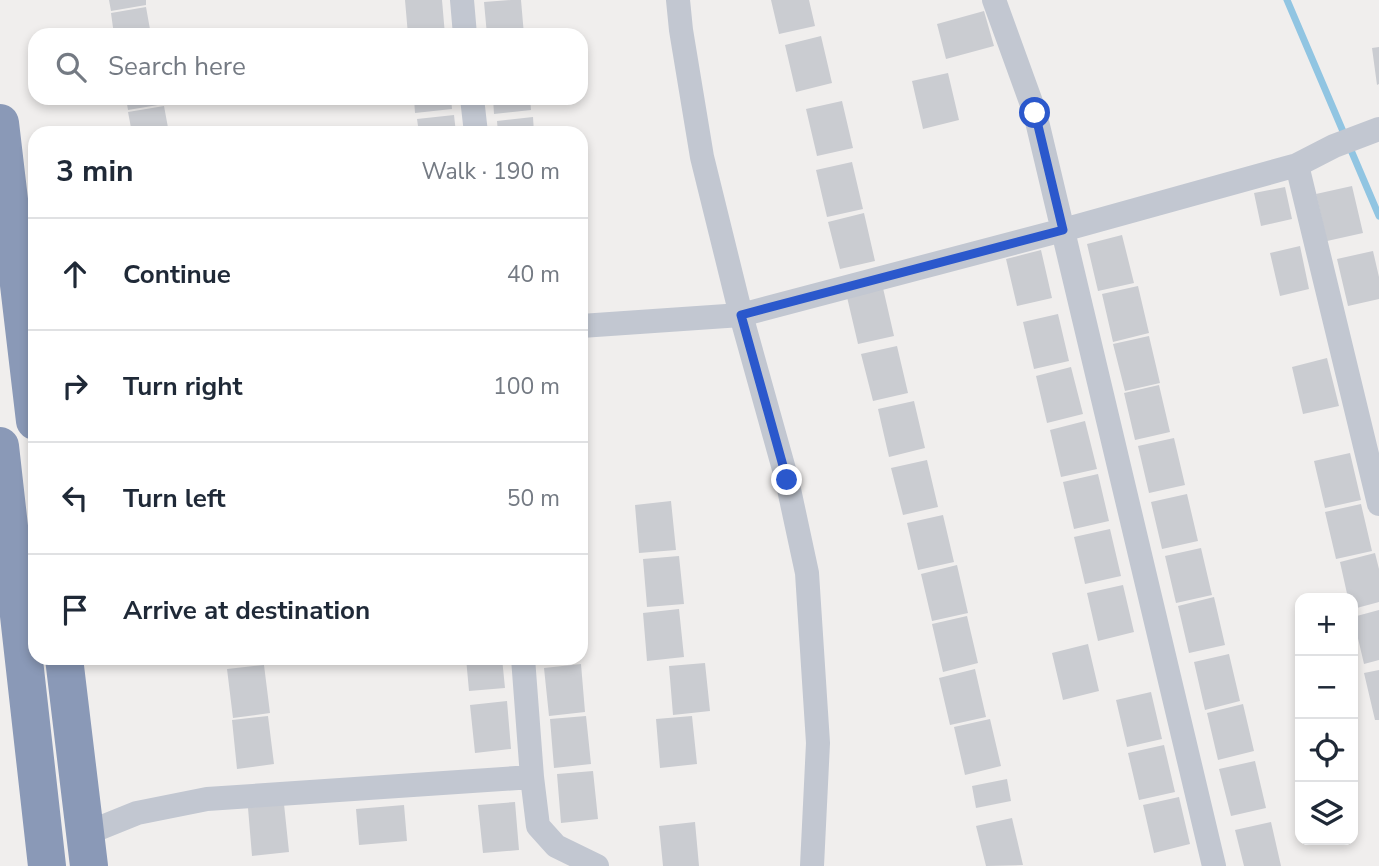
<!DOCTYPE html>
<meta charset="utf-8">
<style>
:root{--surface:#fff;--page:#f6f6f7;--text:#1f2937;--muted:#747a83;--line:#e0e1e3}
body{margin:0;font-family:"Nunito Sans",sans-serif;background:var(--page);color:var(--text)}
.controls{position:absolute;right:21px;bottom:21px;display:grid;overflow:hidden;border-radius:14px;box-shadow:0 4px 10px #0003}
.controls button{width:63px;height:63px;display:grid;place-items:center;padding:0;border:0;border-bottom:2px solid var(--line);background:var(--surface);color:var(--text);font:35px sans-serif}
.stop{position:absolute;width:21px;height:21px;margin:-16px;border:5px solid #2b58cc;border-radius:50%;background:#fff}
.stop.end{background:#2b58cc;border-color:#fff;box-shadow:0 2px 7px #0008}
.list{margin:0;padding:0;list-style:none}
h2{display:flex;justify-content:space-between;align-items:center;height:91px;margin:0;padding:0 28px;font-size:30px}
h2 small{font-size:23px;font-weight:400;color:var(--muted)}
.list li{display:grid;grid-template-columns:46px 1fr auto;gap:21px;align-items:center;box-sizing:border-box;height:112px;padding:0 28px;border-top:2px solid var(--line)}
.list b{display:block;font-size:26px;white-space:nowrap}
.list em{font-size:23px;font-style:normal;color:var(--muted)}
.icon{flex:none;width:38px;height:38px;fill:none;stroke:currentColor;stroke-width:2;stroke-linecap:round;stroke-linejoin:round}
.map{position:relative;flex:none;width:1379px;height:866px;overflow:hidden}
.search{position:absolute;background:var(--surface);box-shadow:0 4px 10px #0003;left:28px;top:28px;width:560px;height:77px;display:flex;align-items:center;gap:18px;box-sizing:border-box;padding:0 24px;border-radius:21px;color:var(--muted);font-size:26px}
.panel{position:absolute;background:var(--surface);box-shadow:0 4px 10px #0003;left:28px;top:126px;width:560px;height:539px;border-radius:21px}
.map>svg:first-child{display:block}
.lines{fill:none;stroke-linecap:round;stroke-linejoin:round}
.stream{stroke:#91c5e2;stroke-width:7}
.building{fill:#caccd1}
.street{stroke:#c2c7d1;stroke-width:24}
.highway{stroke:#8a99b7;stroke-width:38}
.route{stroke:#2b58cc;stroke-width:9}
</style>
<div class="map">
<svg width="1379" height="866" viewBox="0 0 1379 866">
<rect width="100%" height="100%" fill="#f0eeed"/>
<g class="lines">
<path class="stream" d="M 1287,0 L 1379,216"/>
</g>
<path class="building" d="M 109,0 L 146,0 L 146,5 L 111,11 Z
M 405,0 L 442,0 L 445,35 L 408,35 Z
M 511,0 L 521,0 L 524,35 L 487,35 L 484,2 Z
M 771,0 L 809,0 L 815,26 L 779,34 Z
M 146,7 L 151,35 L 114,35 L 111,13 Z
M 984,11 L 994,46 L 946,59 L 937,24 Z
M 821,36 L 832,83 L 796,92 L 785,45 Z
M 1379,47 L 1379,84 L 1377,85 L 1372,48 Z
M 948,73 L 959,120 L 923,129 L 912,81 Z
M 126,98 L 163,98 L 164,104 L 128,110 Z
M 414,98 L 451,98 L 452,109 L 415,113 Z
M 493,98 L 530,98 L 531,110 L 494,114 Z
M 842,101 L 853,148 L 817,156 L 806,109 Z
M 164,106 L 169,133 L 132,133 L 128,112 Z
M 454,115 L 456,133 L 419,133 L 417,119 Z
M 533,117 L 534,133 L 498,133 L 497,121 Z
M 852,162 L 863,209 L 827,217 L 816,170 Z
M 1352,186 L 1363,233 L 1327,241 L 1316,194 Z
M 1285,187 L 1292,219 L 1261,226 L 1254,193 Z
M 864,213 L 875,261 L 840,269 L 828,222 Z
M 1122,235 L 1134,283 L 1098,291 L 1087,244 Z
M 1300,246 L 1309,289 L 1280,296 L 1270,253 Z
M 1041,250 L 1052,298 L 1017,306 L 1006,259 Z
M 1373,251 L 1379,277 L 1379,299 L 1348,306 L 1337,259 Z
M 1138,286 L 1149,333 L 1113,342 L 1102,294 Z
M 883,288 L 894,336 L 858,344 L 847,297 Z
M 1058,314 L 1069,361 L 1034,369 L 1023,322 Z
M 1149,336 L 1160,383 L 1125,391 L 1113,344 Z
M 897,346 L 908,393 L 873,401 L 861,354 Z
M 1327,358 L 1339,406 L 1303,414 L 1292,367 Z
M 1071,367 L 1083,414 L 1047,423 L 1036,376 Z
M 1159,385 L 1170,432 L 1135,440 L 1124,393 Z
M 914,401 L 925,448 L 889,457 L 878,409 Z
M 1085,421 L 1097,469 L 1061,477 L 1050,430 Z
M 1174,438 L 1185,485 L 1149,493 L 1138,446 Z
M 1350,453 L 1361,500 L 1325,508 L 1314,461 Z
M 927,460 L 938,507 L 903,515 L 891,468 Z
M 1098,474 L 1109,521 L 1074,529 L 1063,482 Z
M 1187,494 L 1198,541 L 1162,549 L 1151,502 Z
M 671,501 L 676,550 L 639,553 L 635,505 Z
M 1361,504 L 1372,551 L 1336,559 L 1325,512 Z
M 943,515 L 954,562 L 918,570 L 907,523 Z
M 1110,529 L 1121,576 L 1085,584 L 1074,537 Z
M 1201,548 L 1212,595 L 1176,603 L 1165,556 Z
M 1375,553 L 1379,569 L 1379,602 L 1353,609 L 1353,598 L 1348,598 L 1340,562 Z
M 679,556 L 684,604 L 647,607 L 643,559 Z
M 957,565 L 968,613 L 932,621 L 921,574 Z
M 1123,585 L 1134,632 L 1098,641 L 1087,593 Z
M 1214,597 L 1225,645 L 1189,653 L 1178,606 Z
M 679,609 L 684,657 L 647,661 L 643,613 Z
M 1379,610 L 1379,660 L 1364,664 L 1353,617 Z
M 967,616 L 978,663 L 943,672 L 932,624 Z
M 1088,644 L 1099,691 L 1063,700 L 1052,653 Z
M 1229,654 L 1240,701 L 1205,710 L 1194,662 Z
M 223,658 L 254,658 L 254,659 L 225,664 Z
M 466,658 L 502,658 L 505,688 L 469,691 Z
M 542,658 L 575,658 L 575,660 L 542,663 Z
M 705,663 L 710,711 L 673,715 L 669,666 Z
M 581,664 L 585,712 L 549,716 L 544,668 Z
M 264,665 L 270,713 L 233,718 L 227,669 Z
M 975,669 L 986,717 L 950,725 L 939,678 Z
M 1379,670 L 1379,720 L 1375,720 L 1364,673 Z
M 1151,692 L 1162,739 L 1127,747 L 1116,700 Z
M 507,701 L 511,749 L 475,753 L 470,705 Z
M 1243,704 L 1254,751 L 1218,760 L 1207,713 Z
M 268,716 L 274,764 L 237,769 L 232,720 Z
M 586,716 L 591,764 L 554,768 L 550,719 Z
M 692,716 L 697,764 L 660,768 L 656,719 Z
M 990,719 L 1001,766 L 965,775 L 954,727 Z
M 1164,745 L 1175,792 L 1139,800 L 1128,753 Z
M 1255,761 L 1266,808 L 1231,816 L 1219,769 Z
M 593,771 L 598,819 L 561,823 L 557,774 Z
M 1007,779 L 1011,801 L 976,808 L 972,786 Z
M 1179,797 L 1190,844 L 1154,853 L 1143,805 Z
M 515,802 L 519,850 L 483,853 L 478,805 Z
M 284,804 L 289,852 L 252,856 L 248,808 Z
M 404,805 L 407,841 L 359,845 L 356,809 Z
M 1012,818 L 1023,865 L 986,866 L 976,826 Z
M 695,822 L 699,866 L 663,866 L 659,826 Z
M 1271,822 L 1281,866 L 1244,866 L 1235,830 Z"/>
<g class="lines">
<path class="street" d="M 462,0 L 465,35
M 678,0 L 681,30 L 702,157 L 741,315 L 787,480 L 807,573 L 818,743 L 812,866
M 994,0 L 1035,113 L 1214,866
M 472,98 L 476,133
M 1297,165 L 1379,504
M 581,326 L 741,315 L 1063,230 L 1297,165 L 1334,146 L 1379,129
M 523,658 L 532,777 L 538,826 L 556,846 L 597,866
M 85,834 L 137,813 L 207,799 L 532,777"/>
<path class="highway" d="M 0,123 L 35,421
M 0,446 L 47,866
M 64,658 L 89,866"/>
</g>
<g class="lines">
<path class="route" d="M 787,480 L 741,315 L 1063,230 L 1035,113"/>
</g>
</svg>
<div class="controls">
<button>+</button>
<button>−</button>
<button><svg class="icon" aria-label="locate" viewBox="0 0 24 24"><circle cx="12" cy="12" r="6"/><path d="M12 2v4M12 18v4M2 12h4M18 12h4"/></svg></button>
<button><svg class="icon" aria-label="layers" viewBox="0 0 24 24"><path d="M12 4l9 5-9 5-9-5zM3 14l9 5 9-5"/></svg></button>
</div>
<div class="stop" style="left:1035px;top:113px"></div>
<div class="stop end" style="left:787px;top:480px"></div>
<div class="search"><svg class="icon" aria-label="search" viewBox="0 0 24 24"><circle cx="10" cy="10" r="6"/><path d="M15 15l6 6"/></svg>Search here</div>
<section class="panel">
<h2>3 min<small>Walk · 190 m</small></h2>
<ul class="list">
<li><svg class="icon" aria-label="ahead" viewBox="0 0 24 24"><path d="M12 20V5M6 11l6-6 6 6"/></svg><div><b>Continue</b></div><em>40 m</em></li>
<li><svg class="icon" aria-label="right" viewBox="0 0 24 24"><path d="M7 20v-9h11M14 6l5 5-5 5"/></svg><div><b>Turn right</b></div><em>100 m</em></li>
<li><svg class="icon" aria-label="left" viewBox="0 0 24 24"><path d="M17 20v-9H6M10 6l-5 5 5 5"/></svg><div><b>Turn left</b></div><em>50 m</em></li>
<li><svg class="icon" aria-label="arrive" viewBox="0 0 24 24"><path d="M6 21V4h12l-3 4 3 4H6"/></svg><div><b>Arrive at destination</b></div></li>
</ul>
</section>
</div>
